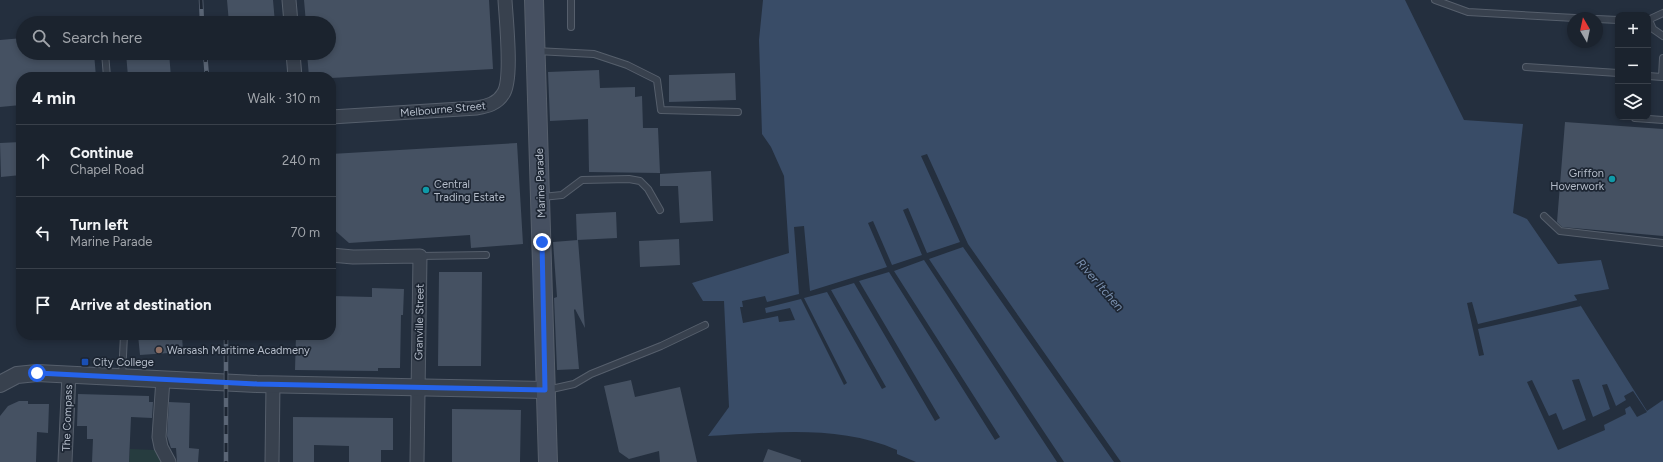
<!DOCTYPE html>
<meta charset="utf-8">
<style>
:root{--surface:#1b232e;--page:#282f3a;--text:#f1f3f6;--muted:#a0a4aa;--line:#39404a}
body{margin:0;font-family:Figtree,sans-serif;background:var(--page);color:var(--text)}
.controls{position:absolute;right:12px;top:12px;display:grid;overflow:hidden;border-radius:8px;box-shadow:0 2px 6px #0003}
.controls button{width:36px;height:36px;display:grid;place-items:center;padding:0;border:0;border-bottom:1px solid var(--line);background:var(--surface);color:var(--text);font:20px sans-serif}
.compass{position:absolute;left:1567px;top:12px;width:36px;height:36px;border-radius:50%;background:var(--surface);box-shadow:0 2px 6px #0003;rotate:351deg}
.stop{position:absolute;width:12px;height:12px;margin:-9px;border:3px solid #2563eb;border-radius:50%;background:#fff}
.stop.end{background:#2563eb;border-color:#fff;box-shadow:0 1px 4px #0008}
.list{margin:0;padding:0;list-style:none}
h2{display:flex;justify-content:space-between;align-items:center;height:52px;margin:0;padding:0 16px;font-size:17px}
h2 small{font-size:13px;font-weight:400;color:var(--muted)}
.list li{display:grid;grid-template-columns:26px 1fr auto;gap:12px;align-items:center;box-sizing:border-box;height:72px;padding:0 16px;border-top:1px solid var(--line)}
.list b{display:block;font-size:15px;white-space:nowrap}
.list p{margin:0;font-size:13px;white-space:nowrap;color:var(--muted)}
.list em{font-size:13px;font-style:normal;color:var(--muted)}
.icon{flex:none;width:22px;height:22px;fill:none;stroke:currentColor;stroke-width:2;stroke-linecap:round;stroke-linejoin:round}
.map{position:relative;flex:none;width:1663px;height:462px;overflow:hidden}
.search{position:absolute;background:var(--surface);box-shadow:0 2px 6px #0003;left:16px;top:16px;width:320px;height:44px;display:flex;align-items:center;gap:10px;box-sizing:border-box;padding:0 14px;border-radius:22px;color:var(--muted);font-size:15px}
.panel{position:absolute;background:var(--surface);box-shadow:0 2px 6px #0003;left:16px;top:72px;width:320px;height:268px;border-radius:16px}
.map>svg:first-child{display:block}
.green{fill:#263c3f}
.water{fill:#394c67}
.pier{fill:#242f3e}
.building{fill:#455162}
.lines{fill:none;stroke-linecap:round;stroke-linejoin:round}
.service-casing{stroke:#565f6c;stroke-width:8}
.minor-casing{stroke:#565f6c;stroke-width:15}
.tertiary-casing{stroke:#565f6c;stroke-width:18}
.secondary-casing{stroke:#565f6c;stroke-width:20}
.service{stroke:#38414e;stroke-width:6}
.minor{stroke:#38414e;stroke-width:13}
.tertiary{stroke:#38414e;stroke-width:16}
.secondary{stroke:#465061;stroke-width:18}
.rail-casing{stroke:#5a6575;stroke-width:4.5}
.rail{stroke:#1d2633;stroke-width:3;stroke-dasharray:9;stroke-linecap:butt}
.route{stroke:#2563eb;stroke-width:5}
.culture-dot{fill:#0f9aa8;stroke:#1d2633;stroke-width:1.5}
.education-dot{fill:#8d6e63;stroke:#1d2633;stroke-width:1.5}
.transit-dot{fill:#1a4fb4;stroke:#1d2633;stroke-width:1.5}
.labels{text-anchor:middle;stroke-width:3.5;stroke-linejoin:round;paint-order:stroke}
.street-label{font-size:11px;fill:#b4bcc9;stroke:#1d2633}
.poi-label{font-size:11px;fill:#b4bcc9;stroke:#1d2633;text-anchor:start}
.water-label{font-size:12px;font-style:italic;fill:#7c92b1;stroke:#1d2633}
</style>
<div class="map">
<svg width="1663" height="462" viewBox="0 0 1663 462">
<rect width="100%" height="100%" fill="#242f3e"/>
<path class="green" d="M 130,449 L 155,450 L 163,462 L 129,462 Z"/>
<path class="water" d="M 763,0 L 1405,0 L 1464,120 L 1523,124 L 1513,213 L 1527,219 L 1558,264 L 1601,260 L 1609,289 L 1574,295 L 1647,411 L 1663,400 L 1663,462 L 916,462 L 897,454 L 897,450 C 838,424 771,433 708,436 L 729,407 L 724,301 L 703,301 L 692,283 L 789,253 L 784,176 L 771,147 L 762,134 L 759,40 Z"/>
<path class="pier" d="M 927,154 L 968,244 L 1121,462 L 1114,462 L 963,247 L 929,259 L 1064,462 L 1057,462 L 924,260 L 894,271 L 1000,437 L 995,440 L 889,272 L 859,281 L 940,418 L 935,421 L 854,283 L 831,290 L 886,387 L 882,389 L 827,292 L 804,298 L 847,383 L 844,385 L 801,299 L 765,308 L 766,313 L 790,308 L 795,320 L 779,322 L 778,316 L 743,323 L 740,307 L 743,307 L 742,301 L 765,296 L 767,302 L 799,294 L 794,227 L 804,226 L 810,291 L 887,267 L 868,223 L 873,221 L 892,265 L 922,255 L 903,210 L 908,208 L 927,253 L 960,242 L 921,156 Z
M 1578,300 L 1581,306 L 1478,329 L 1484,355 L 1479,356 L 1467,303 L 1472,302 L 1478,324 Z
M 1579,379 L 1593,417 L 1610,409 L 1602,385 L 1607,384 L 1616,406 L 1626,400 L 1624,396 L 1633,391 L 1647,412 L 1637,417 L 1630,406 L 1625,409 L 1626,414 L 1604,425 L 1605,430 L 1558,450 L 1527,382 L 1532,380 L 1549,416 L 1556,413 L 1563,430 L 1586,420 L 1572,380 Z"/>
<path class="building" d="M 227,0 L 273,0 L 275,23 L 229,23 Z
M 304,0 L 489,0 L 493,69 L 331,78 L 309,77 L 307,53 L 329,53 L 329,23 L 306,23 Z
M 23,38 L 23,53 L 94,53 L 96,77 L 21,77 L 21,105 L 0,107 L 0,40 Z
M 126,53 L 169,53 L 171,77 L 128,77 Z
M 599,70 L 600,88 L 635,87 L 635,97 L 642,96 L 643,128 L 658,128 L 660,173 L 589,172 L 588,119 L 550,121 L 548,72 Z
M 735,73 L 736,100 L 669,102 L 669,75 Z
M 1565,122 L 1663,129 L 1663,236 L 1562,227 L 1557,222 Z
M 21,142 L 21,175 L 1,177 L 0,143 Z
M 517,143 L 523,244 L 471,248 L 470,235 L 349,243 L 331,227 L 331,154 Z
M 711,171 L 713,221 L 680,223 L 678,186 L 660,186 L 660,174 Z
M 616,212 L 617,238 L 577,240 L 576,214 Z
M 679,239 L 680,265 L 640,267 L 639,241 Z
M 578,240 L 585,328 L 575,309 L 574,310 L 579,369 L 557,370 L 554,298 L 557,297 L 553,242 Z
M 439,272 L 482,272 L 481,366 L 438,366 Z
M 372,288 L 404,289 L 403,315 L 401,315 L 400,368 L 378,368 L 378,371 L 295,370 L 296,335 L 331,335 L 331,296 L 372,297 Z
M 138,335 L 182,335 L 183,352 L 140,355 Z
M 631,380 L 635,397 L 680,387 L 697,462 L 660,462 L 659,451 L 629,459 L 619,452 L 604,386 Z
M 78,394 L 149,396 L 149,402 L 153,402 L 152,418 L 131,417 L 129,462 L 92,462 L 93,439 L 87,439 L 87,426 L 77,426 Z
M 19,401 L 28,401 L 28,404 L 49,404 L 48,433 L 37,432 L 36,462 L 0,462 L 0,416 L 8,406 Z
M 169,402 L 190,403 L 189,448 L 199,449 L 198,462 L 177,462 L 176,448 L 171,448 L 167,436 Z
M 452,409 L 521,410 L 520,462 L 452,462 Z
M 293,417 L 393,418 L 393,450 L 381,450 L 381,462 L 349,462 L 349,446 L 314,445 L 314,462 L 293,462 Z
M 768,449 L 801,460 L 801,462 L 763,462 Z"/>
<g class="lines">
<g class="service-casing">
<path id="service" d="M 1435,0 L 1468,12 L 1575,18
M 1597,19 L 1618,20
M 1648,20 L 1663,13
M 1649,20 L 1653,29 L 1663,36
M 571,27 L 571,0
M 536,51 L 594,54 L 627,65 L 657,80 L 661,110 L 738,112
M 105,53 L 107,77
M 1526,67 L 1618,73
M 1648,76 L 1662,77 L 1663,58
M 1635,118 L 1663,120
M 542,197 L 562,195 L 582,180 L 629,179 L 640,181 L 648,189 L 660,210
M 1544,216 L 1560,231 L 1663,243
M 420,256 L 486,255
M 122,376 L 124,335
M 547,390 L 574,384 L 591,374 L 661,346 L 705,325"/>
</g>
<g class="minor-casing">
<path id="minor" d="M 289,0 L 291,23
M 293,53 L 295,77
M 331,117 L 477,108 C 487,106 497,104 503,94 C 513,81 506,19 505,0
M 331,255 L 353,257 L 420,256 L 417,462
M 163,379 L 159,437 L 161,447 L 169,462
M 65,462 L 69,374
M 272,462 L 273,384"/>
</g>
<g class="tertiary-casing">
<path id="tertiary" d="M 0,384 L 17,375 L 37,373 L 257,384 L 545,390"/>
</g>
<g class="secondary-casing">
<path id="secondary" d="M 534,0 L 548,462"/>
</g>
<use href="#service" class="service"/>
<use href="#minor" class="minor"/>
<use href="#tertiary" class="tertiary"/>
<use href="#secondary" class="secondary"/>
<g class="rail-casing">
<path id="rail" d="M 201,0 L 202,23
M 205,53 L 207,77
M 226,335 L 226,462"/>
</g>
<use href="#rail" class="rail"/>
</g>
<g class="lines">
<path class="route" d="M 37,373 L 257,384 L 545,390 L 542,242"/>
</g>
<g class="culture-dot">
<circle cx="1612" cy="179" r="4"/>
<circle cx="426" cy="190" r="4"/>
</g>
<circle class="education-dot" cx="159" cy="350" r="4"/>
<rect class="transit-dot" x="81" y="358" width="8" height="8" rx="2"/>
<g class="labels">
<g class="street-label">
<text transform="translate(443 109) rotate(-5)" y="4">Melbourne Street</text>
<text transform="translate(540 183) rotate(-92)" y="4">Marine Parade</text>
<text transform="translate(419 322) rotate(-89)" y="4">Granville Street</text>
<text transform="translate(67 418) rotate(-88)" y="4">The Compass</text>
</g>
<g class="poi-label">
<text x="1604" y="177" text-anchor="end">Griffon<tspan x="1604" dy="13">Hoverwork</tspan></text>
<text x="434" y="188">Central<tspan x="434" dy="13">Trading Estate</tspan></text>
<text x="167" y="354">Warsash Maritime Acadmeny</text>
<text x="93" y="366">City College</text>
</g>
<g class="water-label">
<text transform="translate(1100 285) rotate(49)" y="4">River Itchen</text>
</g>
</g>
</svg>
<div class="controls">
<button>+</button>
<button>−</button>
<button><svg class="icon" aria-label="layers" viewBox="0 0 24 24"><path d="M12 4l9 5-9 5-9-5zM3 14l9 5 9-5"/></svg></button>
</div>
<svg class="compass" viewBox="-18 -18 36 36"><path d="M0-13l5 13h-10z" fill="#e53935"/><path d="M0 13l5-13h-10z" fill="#a0a4aa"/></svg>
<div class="stop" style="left:37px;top:373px"></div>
<div class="stop end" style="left:542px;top:242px"></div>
<div class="search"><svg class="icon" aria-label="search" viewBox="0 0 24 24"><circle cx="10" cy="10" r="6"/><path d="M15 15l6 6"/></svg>Search here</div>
<section class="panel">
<h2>4 min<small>Walk · 310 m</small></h2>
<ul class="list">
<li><svg class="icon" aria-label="ahead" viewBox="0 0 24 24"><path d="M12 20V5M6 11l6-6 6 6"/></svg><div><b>Continue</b><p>Chapel Road</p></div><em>240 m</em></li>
<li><svg class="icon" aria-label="left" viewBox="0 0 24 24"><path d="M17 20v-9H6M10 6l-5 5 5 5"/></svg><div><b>Turn left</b><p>Marine Parade</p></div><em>70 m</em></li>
<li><svg class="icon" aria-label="arrive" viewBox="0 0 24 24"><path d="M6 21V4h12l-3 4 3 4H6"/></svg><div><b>Arrive at destination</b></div></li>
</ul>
</section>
</div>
